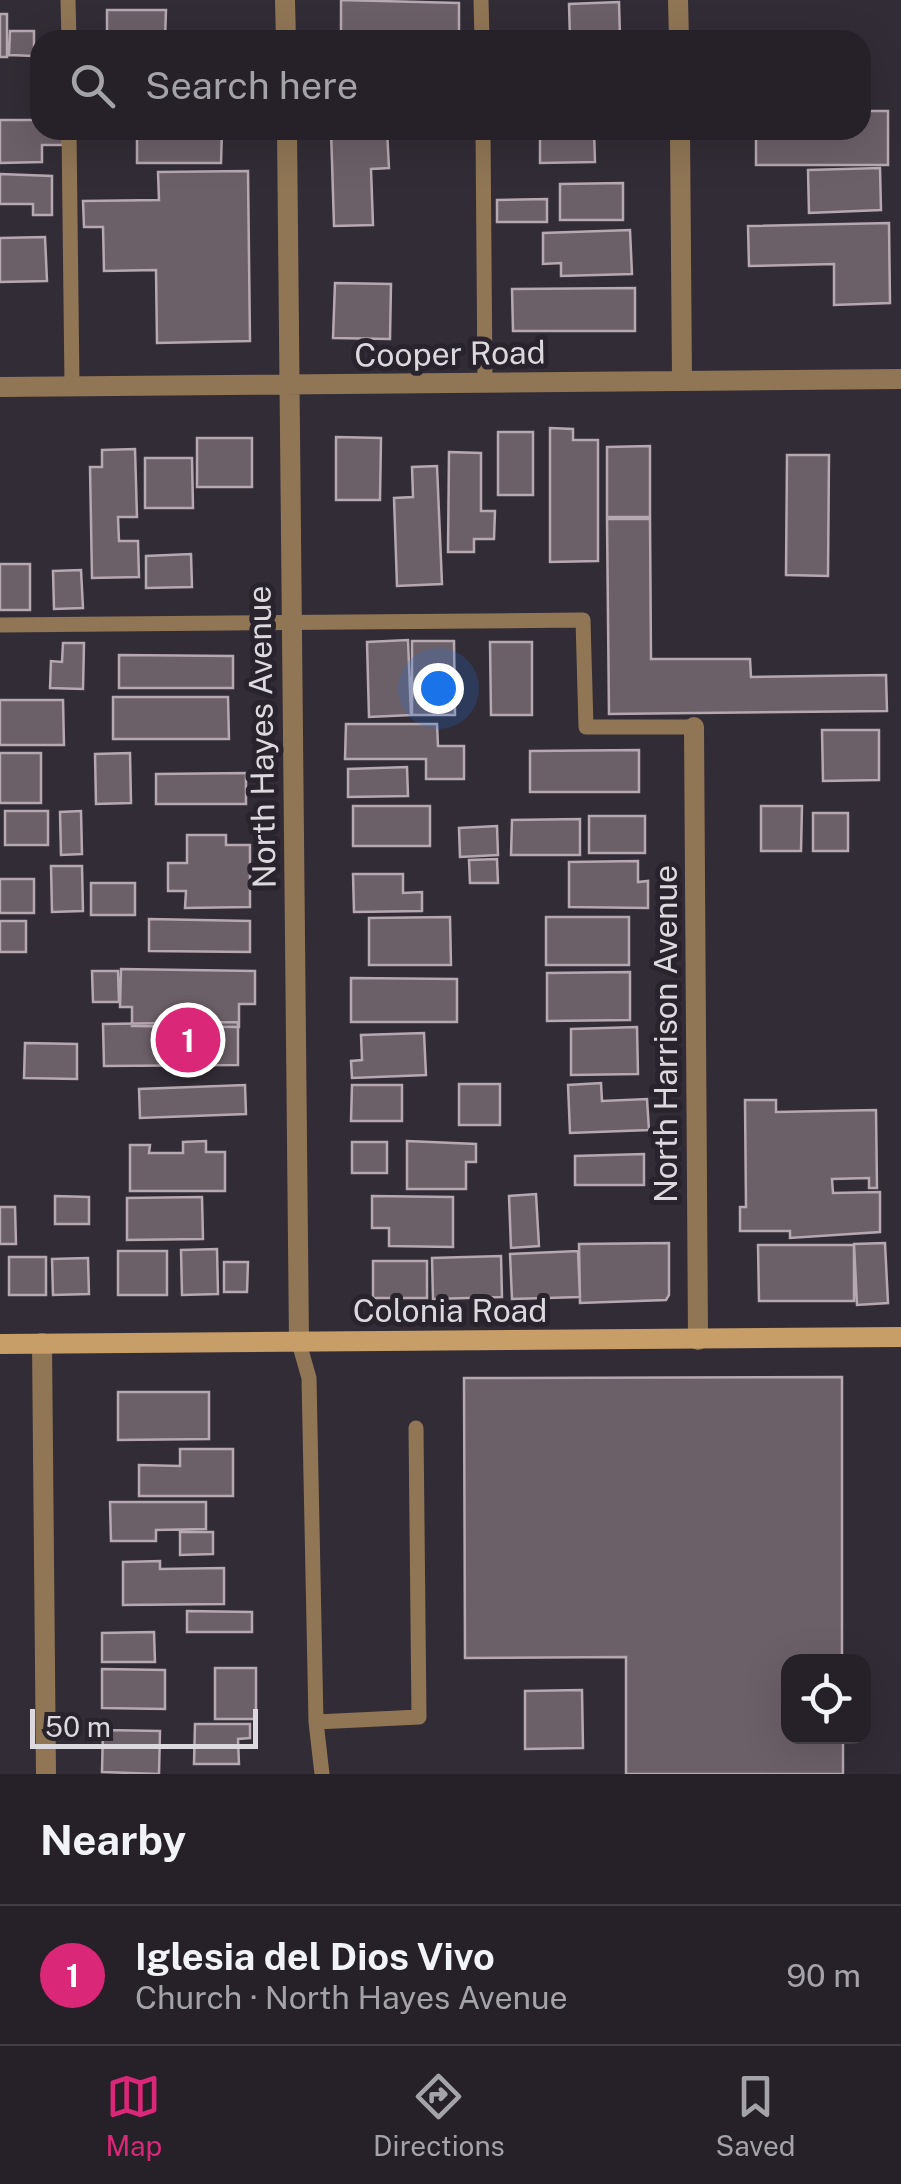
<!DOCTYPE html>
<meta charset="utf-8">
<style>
:root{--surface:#262128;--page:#322e34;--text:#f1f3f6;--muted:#a4a3a8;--line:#423e45;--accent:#db2777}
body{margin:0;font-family:"Public Sans",sans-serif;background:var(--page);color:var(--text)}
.controls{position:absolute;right:30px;bottom:30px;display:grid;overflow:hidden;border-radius:20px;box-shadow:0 10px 40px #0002}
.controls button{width:90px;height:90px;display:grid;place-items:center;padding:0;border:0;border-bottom:2px solid var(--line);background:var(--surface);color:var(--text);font:50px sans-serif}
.scale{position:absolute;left:30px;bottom:25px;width:228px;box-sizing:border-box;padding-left:10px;border:5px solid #dbd8de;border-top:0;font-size:28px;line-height:35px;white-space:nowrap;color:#dbd8de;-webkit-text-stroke:8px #28232c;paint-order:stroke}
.you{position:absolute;left:438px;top:688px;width:35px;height:35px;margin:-25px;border:8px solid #fff;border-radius:50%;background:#1a73e8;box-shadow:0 0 0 15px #1a73e833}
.badge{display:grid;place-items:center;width:65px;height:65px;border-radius:50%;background:var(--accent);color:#fff;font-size:32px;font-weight:700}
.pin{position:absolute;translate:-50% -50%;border:5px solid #fff;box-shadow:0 2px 10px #0006}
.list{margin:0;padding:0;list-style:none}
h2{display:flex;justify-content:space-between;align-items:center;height:130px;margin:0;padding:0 40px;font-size:42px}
h2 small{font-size:32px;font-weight:400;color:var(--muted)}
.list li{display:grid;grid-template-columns:65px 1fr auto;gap:30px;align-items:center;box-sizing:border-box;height:140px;padding:0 40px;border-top:2px solid var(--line)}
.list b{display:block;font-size:38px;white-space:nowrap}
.list p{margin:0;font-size:32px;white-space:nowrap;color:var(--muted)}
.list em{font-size:32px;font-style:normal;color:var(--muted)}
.icon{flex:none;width:55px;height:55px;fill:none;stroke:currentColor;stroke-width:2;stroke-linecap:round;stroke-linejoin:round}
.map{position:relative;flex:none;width:901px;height:1774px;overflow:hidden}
.search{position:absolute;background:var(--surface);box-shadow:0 10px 40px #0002;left:30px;right:30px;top:30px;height:110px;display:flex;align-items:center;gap:25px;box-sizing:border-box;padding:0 35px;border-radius:30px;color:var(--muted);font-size:38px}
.sheet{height:270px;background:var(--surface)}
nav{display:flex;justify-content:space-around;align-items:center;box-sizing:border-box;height:140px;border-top:2px solid var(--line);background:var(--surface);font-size:28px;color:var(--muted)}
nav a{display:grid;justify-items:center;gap:5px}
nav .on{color:var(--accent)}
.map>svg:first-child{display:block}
.building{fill:#6c6068;stroke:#b6a8b1;stroke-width:2.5}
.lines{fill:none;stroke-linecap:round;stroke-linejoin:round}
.lane{stroke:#907655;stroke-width:15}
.street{stroke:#907655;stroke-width:20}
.secondary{stroke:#c79e68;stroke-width:20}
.labels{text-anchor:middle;stroke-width:10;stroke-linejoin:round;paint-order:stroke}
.street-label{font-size:32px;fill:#dbd8de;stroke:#28232c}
</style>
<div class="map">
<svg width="901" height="1774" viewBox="0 0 901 1774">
<rect width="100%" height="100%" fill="#322c36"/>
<path class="building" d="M 341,0 L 459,3 L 459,40 L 341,40 Z
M 619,2 L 620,37 L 570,39 L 569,4 Z
M 107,10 L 166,10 L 165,40 L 107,40 Z
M 0,14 L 7,14 L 7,57 L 0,57 Z
M 10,31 L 34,31 L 34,56 L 9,55 Z
M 861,111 L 888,111 L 888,165 L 756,165 L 756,130 L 861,130 Z
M 0,120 L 40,120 L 40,130 L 63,130 L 63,145 L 42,145 L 42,162 L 0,163 Z
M 137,130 L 222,130 L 221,163 L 137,163 Z
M 331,130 L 387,130 L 389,168 L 371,169 L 373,225 L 334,226 Z
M 540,130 L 594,130 L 595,162 L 540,163 Z
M 880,168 L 881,210 L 809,213 L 808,170 Z
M 248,171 L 250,341 L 157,343 L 156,270 L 104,271 L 103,227 L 84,227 L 83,201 L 159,200 L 158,172 Z
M 0,174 L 52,176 L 52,215 L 33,215 L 33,204 L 0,204 Z
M 623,183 L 623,220 L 560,220 L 560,184 Z
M 547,199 L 547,222 L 497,222 L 497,200 Z
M 889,223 L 890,303 L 834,305 L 834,264 L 749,266 L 748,226 Z
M 630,230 L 632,274 L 561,276 L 561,263 L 543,264 L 543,233 Z
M 45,237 L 47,281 L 0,282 L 0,238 Z
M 335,283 L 391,284 L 390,339 L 333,338 Z
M 635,288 L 635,331 L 513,331 L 512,289 Z
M 550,428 L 573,429 L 573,440 L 598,440 L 598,561 L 550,562 Z
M 498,432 L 533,432 L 533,495 L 498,495 Z
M 336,437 L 381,438 L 380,500 L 336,500 Z
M 197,438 L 252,438 L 252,487 L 197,487 Z
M 650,446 L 650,517 L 607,517 L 607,447 Z
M 135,449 L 137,517 L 118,517 L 119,541 L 138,541 L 139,577 L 92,578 L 90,467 L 102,467 L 102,450 Z
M 449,452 L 481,453 L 481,511 L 495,511 L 494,539 L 474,539 L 474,552 L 448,552 Z
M 787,455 L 829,455 L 828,576 L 786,575 Z
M 145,458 L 192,458 L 193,508 L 145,508 Z
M 437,466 L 442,584 L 397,586 L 394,498 L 413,497 L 412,467 Z
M 607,519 L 650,519 L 651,659 L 750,659 L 751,677 L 886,675 L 887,711 L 609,714 Z
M 191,554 L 192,587 L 146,588 L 146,556 Z
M 0,564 L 30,564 L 30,610 L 0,610 Z
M 81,570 L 83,608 L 54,609 L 53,571 Z
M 408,640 L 411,715 L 369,717 L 367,642 Z
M 412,641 L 454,641 L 455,715 L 412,715 Z
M 490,642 L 532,642 L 532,715 L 491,715 Z
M 63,643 L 84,643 L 83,689 L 50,688 L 51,661 L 62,662 Z
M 119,655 L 233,656 L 233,688 L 119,688 Z
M 113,697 L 228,697 L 229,739 L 113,739 Z
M 0,700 L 63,700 L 64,745 L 0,745 Z
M 346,724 L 437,724 L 438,746 L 464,746 L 464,779 L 426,779 L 426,759 L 345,759 Z
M 822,730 L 879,730 L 879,780 L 823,781 Z
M 639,750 L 639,792 L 530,792 L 530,751 Z
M 0,753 L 41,753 L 41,803 L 0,803 Z
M 130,753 L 131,803 L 96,804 L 95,754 Z
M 407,767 L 408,796 L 348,797 L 348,769 Z
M 246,773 L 246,804 L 156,804 L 156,774 Z
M 353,806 L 430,806 L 430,846 L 353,846 Z
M 761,806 L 802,806 L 801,851 L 761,851 Z
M 5,811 L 48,811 L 48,845 L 5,845 Z
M 81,811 L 82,854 L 61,855 L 60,812 Z
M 813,813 L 848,813 L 848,851 L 813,851 Z
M 589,816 L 645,816 L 645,853 L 589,853 Z
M 580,819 L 580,855 L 511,855 L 512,820 Z
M 497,826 L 498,855 L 460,857 L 459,828 Z
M 187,835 L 226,835 L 226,845 L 250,845 L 250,907 L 185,908 L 186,891 L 168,891 L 168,863 L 187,863 Z
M 497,859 L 498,883 L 470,883 L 469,860 Z
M 638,861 L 638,882 L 648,881 L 648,908 L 569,907 L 569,862 Z
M 51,866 L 82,866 L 83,911 L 52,912 Z
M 353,874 L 403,874 L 403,893 L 422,892 L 422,911 L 354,912 Z
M 0,879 L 34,879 L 34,913 L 0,913 Z
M 91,883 L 135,883 L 135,915 L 91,915 Z
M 450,917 L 451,965 L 369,965 L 369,918 Z
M 546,917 L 629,917 L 629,965 L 546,965 Z
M 149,919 L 250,921 L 250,952 L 149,951 Z
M 0,921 L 26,921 L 26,952 L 0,952 Z
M 121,969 L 255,971 L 255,1004 L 239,1004 L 239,1027 L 132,1026 L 132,1007 L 120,1007 Z
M 92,971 L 118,971 L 119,1002 L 93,1002 Z
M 630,972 L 630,1020 L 547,1021 L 547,973 Z
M 351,978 L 457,979 L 457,1022 L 351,1022 Z
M 238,1022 L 238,1065 L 104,1066 L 103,1024 Z
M 637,1027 L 638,1074 L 571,1075 L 571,1029 Z
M 424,1033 L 426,1075 L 352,1078 L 351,1061 L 362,1060 L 361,1035 Z
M 25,1043 L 77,1044 L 77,1079 L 24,1078 Z
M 601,1083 L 602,1101 L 647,1099 L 649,1130 L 570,1133 L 568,1085 Z
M 459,1084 L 500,1084 L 500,1125 L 459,1125 Z
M 245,1085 L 246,1114 L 140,1118 L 139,1089 Z
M 352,1085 L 402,1085 L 402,1121 L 351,1121 Z
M 745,1100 L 776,1100 L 776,1112 L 876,1110 L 877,1188 L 869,1188 L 869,1178 L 832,1179 L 833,1193 L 880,1192 L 880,1232 L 790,1238 L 790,1231 L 740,1231 L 740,1207 L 746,1207 Z
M 206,1141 L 206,1152 L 225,1152 L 225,1191 L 130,1191 L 130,1145 L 150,1145 L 149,1153 L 183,1153 L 183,1142 Z
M 407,1141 L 476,1144 L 476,1162 L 466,1162 L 466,1189 L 407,1189 Z
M 352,1142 L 387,1142 L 387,1173 L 352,1173 Z
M 644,1154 L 644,1185 L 575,1185 L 575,1156 Z
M 536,1194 L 539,1246 L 511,1248 L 509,1196 Z
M 55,1196 L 89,1197 L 89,1224 L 55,1224 Z
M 372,1196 L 453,1197 L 453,1247 L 389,1246 L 389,1228 L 372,1228 Z
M 202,1197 L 203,1239 L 127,1240 L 127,1198 Z
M 0,1207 L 15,1207 L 16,1244 L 0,1244 Z
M 669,1243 L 669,1295 L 666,1300 L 580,1303 L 579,1244 Z
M 885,1243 L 888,1303 L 857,1305 L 854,1244 Z
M 758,1245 L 854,1245 L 854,1301 L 759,1301 Z
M 217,1249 L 218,1294 L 182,1295 L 181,1250 Z
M 118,1251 L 167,1251 L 167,1295 L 118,1295 Z
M 578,1251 L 580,1297 L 512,1299 L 510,1254 Z
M 501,1256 L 502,1297 L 433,1299 L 432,1258 Z
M 9,1257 L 46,1257 L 46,1295 L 9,1295 Z
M 88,1258 L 89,1294 L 53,1295 L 52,1259 Z
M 373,1261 L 427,1261 L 427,1298 L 373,1298 Z
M 224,1262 L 248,1262 L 247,1292 L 224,1292 Z
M 842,1377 L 842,1662 L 788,1662 L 788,1736 L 843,1736 L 843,1774 L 626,1774 L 626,1657 L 465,1658 L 464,1378 Z
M 118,1392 L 209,1392 L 209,1439 L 118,1440 Z
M 180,1449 L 233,1449 L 233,1496 L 139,1496 L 139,1465 L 180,1466 Z
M 110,1502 L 206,1502 L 206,1529 L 156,1530 L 156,1541 L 111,1541 Z
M 180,1532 L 213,1532 L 213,1554 L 180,1555 Z
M 160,1561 L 160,1569 L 224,1568 L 224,1604 L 123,1605 L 123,1562 Z
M 187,1611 L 252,1612 L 252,1632 L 187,1632 Z
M 154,1632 L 155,1662 L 102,1662 L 102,1633 Z
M 215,1668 L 256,1668 L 256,1719 L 215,1719 Z
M 102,1669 L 165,1670 L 165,1709 L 102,1708 Z
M 582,1690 L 583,1748 L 525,1749 L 525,1691 Z
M 195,1724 L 250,1724 L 250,1738 L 238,1739 L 239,1764 L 194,1764 Z
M 103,1730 L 160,1731 L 159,1774 L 102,1772 Z"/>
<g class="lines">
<path class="lane" d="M 68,0 L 69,40
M 481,0 L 482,40
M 69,130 L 72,386
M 483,130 L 485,384
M 0,625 L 583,620 L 586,727 L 694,727
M 299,1343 L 309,1378 L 316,1722 L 419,1717 L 416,1428
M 316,1722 L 322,1774"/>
<path class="street" d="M 285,0 L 286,40
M 678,0 L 679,40
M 287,130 L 299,1343
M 680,130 L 682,381
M 0,387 L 901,379
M 694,727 L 698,1340
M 42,1343 L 46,1774"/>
<path class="secondary" d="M 0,1344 L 901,1337"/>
</g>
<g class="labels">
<g class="street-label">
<text transform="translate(450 354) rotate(-1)" y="11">Cooper Road</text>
<text transform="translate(262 737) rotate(-91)" y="11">North Hayes Avenue</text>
<text transform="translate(666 1034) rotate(-90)" y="11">North Harrison Avenue</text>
<text x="450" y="1322">Colonia Road</text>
</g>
</g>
</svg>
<div class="controls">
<button><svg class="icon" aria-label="locate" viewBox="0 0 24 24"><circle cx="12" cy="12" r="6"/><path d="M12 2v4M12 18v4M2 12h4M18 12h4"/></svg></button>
</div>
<div class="scale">50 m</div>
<div class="you"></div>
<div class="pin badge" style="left:188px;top:1040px">1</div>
<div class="search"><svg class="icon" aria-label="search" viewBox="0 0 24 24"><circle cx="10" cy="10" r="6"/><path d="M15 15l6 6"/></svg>Search here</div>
</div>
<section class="sheet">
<h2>Nearby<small></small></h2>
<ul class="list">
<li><span class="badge">1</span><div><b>Iglesia del Dios Vivo</b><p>Church · North Hayes Avenue</p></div><em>90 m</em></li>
</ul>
</section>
<nav>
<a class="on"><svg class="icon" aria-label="map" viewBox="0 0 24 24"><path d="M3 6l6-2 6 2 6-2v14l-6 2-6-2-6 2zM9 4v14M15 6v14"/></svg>Map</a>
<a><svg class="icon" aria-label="directions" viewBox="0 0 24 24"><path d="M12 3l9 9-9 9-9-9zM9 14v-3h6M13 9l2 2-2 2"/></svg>Directions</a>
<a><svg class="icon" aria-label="saved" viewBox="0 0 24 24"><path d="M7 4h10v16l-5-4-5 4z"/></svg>Saved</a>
</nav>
